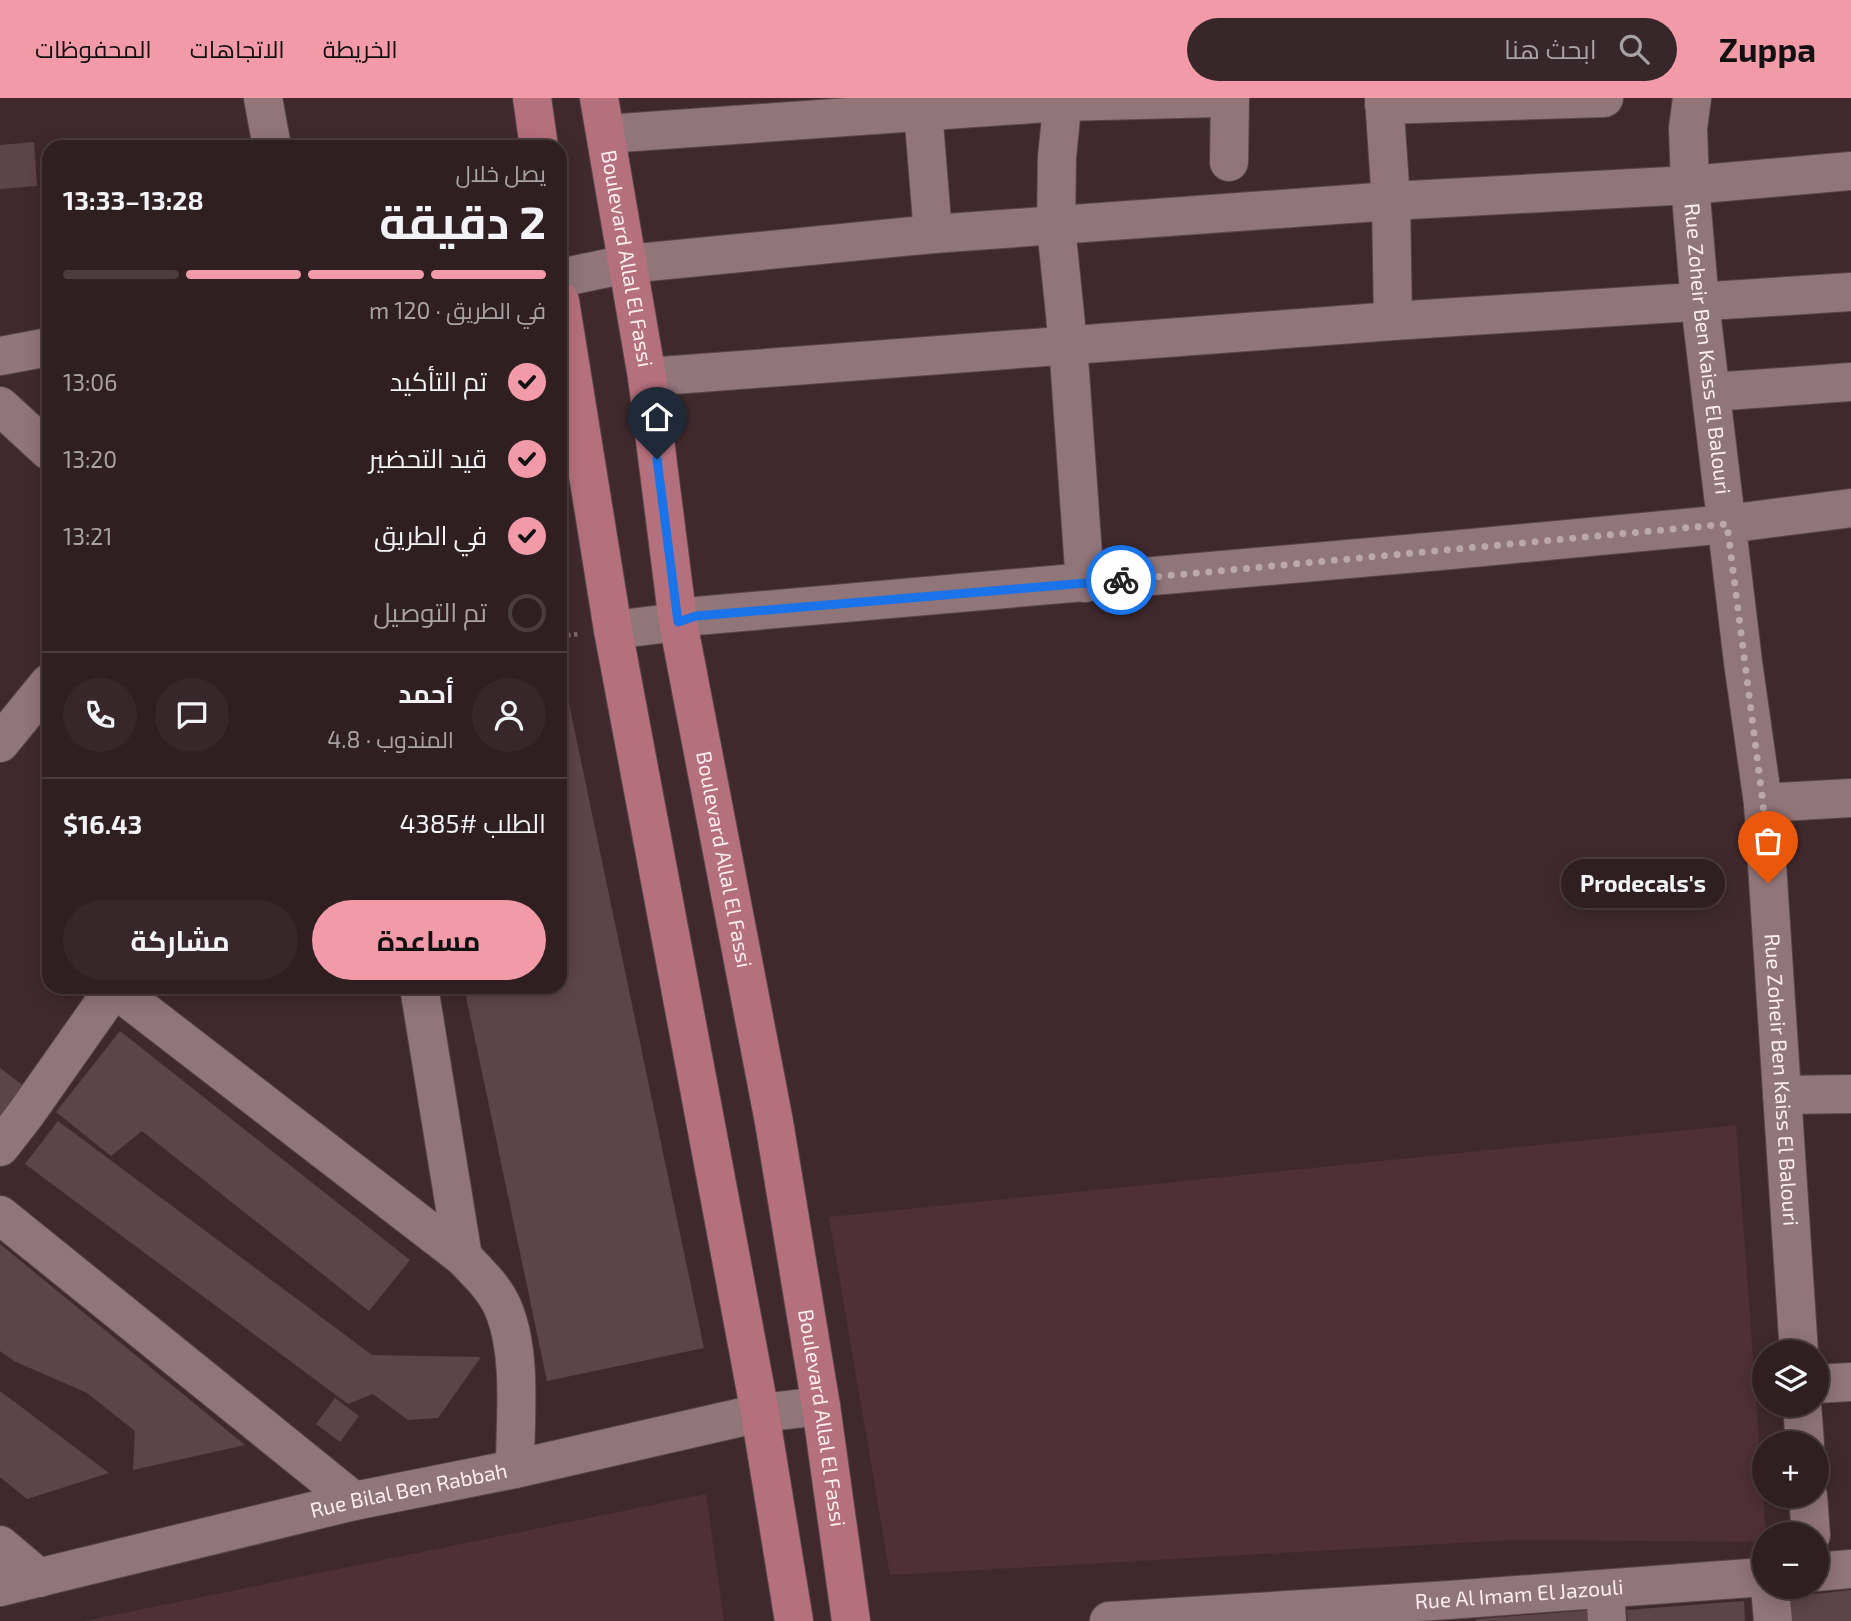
<!DOCTYPE html>
<html lang="ar">
<meta charset="utf-8">
<style>
body{margin:0;font-family:"Exo 2",Cairo,sans-serif;background:#37272a;color:#f1f3f6;direction:rtl;height:100vh;display:flex;flex-direction:column;font-size:26px;white-space:nowrap}
*{box-sizing:border-box;margin:0}
p{font-size:23px;color:#a7a2a5}
.icon{flex:none;width:38px;height:38px;fill:none;stroke:currentColor;stroke-width:2;stroke-linecap:round;stroke-linejoin:round}
.map{position:relative;flex:1;overflow:hidden;direction:ltr}
.details{position:absolute;left:42px;top:42px;width:525px;height:854px;display:flex;flex-direction:column;background:#2f1f21;border-radius:21px;box-shadow:0 4px 18px #0003,0 0 0 2px #4a3d3f;direction:rtl}
.details>*{flex:none}
.fabs{position:absolute;left:1752px;top:1242px;display:grid;gap:14px}
.fabs a{display:grid;place-items:center;width:77px;height:77px;border-radius:50%;background:#2f1f21;box-shadow:0 4px 18px #0003,0 0 0 2px #4a3d3f;font-size:35px}
.pin{position:absolute;display:grid;place-items:center;width:60px;height:60px;color:#fff;margin:-72px -30px;border-radius:50% 50% 50% 0;rotate:-45deg;box-shadow:0 0 7px #0007}
.pin .icon{rotate:45deg}
.courier{position:absolute;display:grid;place-items:center;width:70px;height:70px;margin:-35px;border:5px solid #1a73e8;border-radius:50%;background:#fff;color:#222;box-shadow:0 2px 9px #0007}
.bubble{position:absolute;height:49px;border-radius:24px;background:#2f1f21;box-shadow:0 4px 18px #0003,0 0 0 2px #4a3d3f;font-size:23px;font-weight:700;line-height:49px;text-align:center;direction:rtl}
.head em{font-style:normal;font-weight:700}
.head div{display:flex;flex-direction:column-reverse}
.head{display:flex;align-items:center;justify-content:space-between;height:119px;padding:0 21px}
h1{font-size:46px;font-weight:700;line-height:52px}
.bar{display:grid;grid-template-columns:repeat(4,1fr);gap:10px 7px;align-content:center;height:84px;padding:0 21px}
.bar i{height:9px;border-radius:5px;background:#4a3d3f}
.bar .on{background:#f39aa9}
.bar p{grid-column:span 4}
.line{display:flex;align-items:center;gap:18px;padding:0 21px;border-top:2px solid #4a3d3f}
.line div{flex:1}
.round{display:grid;place-items:center;flex:none;width:74px;height:74px;border-radius:37px;background:#37272a}
ol{padding:0 21px;list-style:none}
li{display:flex;align-items:center;gap:21px;height:77px}
li p{margin-inline-start:auto}
li .icon{padding:7px;border-radius:50%;background:#f39aa9;color:#111;stroke-width:4}
li:last-child{color:#a7a2a5}
li i{width:38px;height:38px;border:4px solid #4a3d3f;border-radius:50%}
.primary-button{display:flex;gap:14px;margin-top:auto;padding:14px 21px}
.primary-button a{flex:1;height:80px;border-radius:42px;background:#f39aa9;color:#111;font-size:28px;font-weight:700;line-height:80px;text-align:center}
.primary-button a+a{background:#37272a;color:#f1f3f6}
header{display:flex;align-items:center;gap:42px;box-sizing:border-box;height:98px;padding:0 35px;background:#f39aa9;color:#111}
header strong{font-size:33px}
nav{display:flex;gap:38px;margin-inline-start:auto;font-size:24px}
.search{width:490px;height:63px;background:#37272a;display:flex;align-items:center;gap:18px;box-sizing:border-box;padding:0 24px;border-radius:38px;color:#a7a2a5;font-size:26px}
.map>svg:first-child{display:block}
.built{fill:#4e3035}
.building{fill:#5d4448}
.lines{fill:none;stroke-linecap:round;stroke-linejoin:round}
.minor-casing{stroke:#594649;stroke-width:40}
.major-casing{stroke:#594649;stroke-width:40}
.path{stroke:#816d70;stroke-width:4.5;stroke-dasharray:3.5 3.5;stroke-linecap:butt}
.minor{stroke:#907579;stroke-width:38}
.major{stroke:#b5707d;stroke-width:38}
.done{stroke:#baa8ab;stroke-width:7;stroke-dasharray:0 12.6}
.route{stroke:#1a73e8;stroke-width:9}
.labels{text-anchor:middle;stroke-width:5;stroke-linejoin:round;paint-order:stroke}
.street-label{font-size:21px;fill:#fcedef;stroke:#3f292c}
</style>
<header>
<strong>Zuppa</strong>
<div class="search"><svg class="icon" aria-label="search" viewBox="0 0 24 24"><circle cx="10" cy="10" r="6"/><path d="M15 15l6 6"/></svg>ابحث هنا</div>
<nav><a>الخريطة</a><a>الاتجاهات</a><a>المحفوظات</a></nav>
</header>
<div class="map">
<svg width="1851" height="1523" viewBox="0 0 1851 1523">
<rect width="100%" height="100%" fill="#3f292c"/>
<g class="built">
<path d="M1736 1027 1766 1437H1764V1444L1513 1442 890 1477 829 1119Z"/>
<path d="M706 1396 724 1523H84Z"/>
</g>
<g class="building">
<path d="M34 44 37 88 0 91V47Z"/>
<path d="M568 601 704 1250 547 1283 464 889H560V603Z"/>
<path d="M120 933 410 1162 369 1213 142 1033 111 1058 56 1014Z"/>
<path d="M0 970 28 991 0 1027Z"/>
<path d="M58 1023 372 1257 481 1259 438 1320 408 1322 373 1296 348 1306 25 1066Z"/>
<path d="M0 1146 245 1347 133 1372 135 1333 87 1295 14 1263 0 1253Z"/>
<path d="M0 1293 109 1375 27 1401 0 1379Z"/>
<path d="M335 1300 359 1318 340 1344 316 1326Z"/>
<path d="M1851 1492V1523H1790L1787 1499Z"/>
<path d="M1744 1503 1745 1523H1628L1627 1512Z"/>
<path d="M1591 1512 1592 1523H1476V1521Z"/>
</g>
<g class="lines">
<g class="minor-casing">
<g id="minor">
<path d="M263 0 272 49"/>
<path d="M922 0 933 136"/>
<path d="M1063 0 1057 59 1056 129 1068 246 1085 485"/>
<path d="M1384 0 1391 103 1393 223"/>
<path id="s1" d="M1692 0 1688 30 1690 87 1700 205 1743 564 1763 705 1799 1255"/>
<path d="M1384 7 1604 0"/>
<path d="M606 36 1061 4 1218 0"/>
<path d="M1229 64 1230 0"/>
<path d="M560 180 627 166 933 136 1391 103 1690 87 1851 73"/>
<path d="M0 258 49 249"/>
<path d="M647 279 1393 223 1851 194"/>
<path d="M1712 294 1851 284"/>
<path d="M0 308 49 353"/>
<path d="M613 532 678 524 696 518 1451 452 1727 426 1851 410"/>
<path d="M0 645 49 585"/>
<path d="M1763 705 1851 700"/>
<path d="M419 889 463 1159"/>
<path d="M114 890 463 1159C479 1176 497 1192 505 1215 522 1260 515 1322 515 1371"/>
<path d="M1782 997 1851 996"/>
<path d="M0 1049 25 1017 115 889"/>
<path d="M0 1117 354 1403"/>
<path d="M1816 1286 1851 1284"/>
<path d="M1802 1307 1805 1346"/>
<path d="M1808 1398 1811 1437"/>
<path d="M0 1447 39 1480"/>
<path d="M1816 1474 1851 1471"/>
<path id="s2" d="M0 1489 354 1403 515 1371 760 1315 821 1308"/>
<path d="M1770 1489 1773 1523"/>
<path d="M1605 1491 1607 1523"/>
<path id="s3" d="M1109 1523 1449 1502 1764 1479"/>
</g>
</g>
<g class="major-casing">
<g id="major">
<path d="M532 0 539 49"/>
<path id="s4" d="M599 0 647 279 678 524 774 1024 821 1308 851 1523"/>
<path d="M560 203 613 532 760 1315 794 1523"/>
</g>
</g>
<path class="path" d="M560 538 580 536"/>
<use href="#minor" class="minor"/>
<use href="#major" class="major"/>
</g>
<g class="lines">
<path class="done" d="M1121 482 1727 426 1763 705 1768 785"/>
<path class="route" d="M657 361 678 524 696 518 1121 482"/>
</g>
<g class="labels">
<g class="street-label">
<text dy="7" stroke="none"><textPath href="#s4" startOffset="163">Boulevard Allal El Fassi</textPath></text>
<text dy="7" stroke="none"><textPath href="#s1" startOffset="252">Rue Zoheir Ben Kaiss El Balouri</textPath></text>
<text dy="7" stroke="none"><textPath href="#s4" startOffset="772">Boulevard Allal El Fassi</textPath></text>
<text dy="7" stroke="none"><textPath href="#s1" startOffset="987">Rue Zoheir Ben Kaiss El Balouri</textPath></text>
<text dy="7" stroke="none"><textPath href="#s4" startOffset="1339">Boulevard Allal El Fassi</textPath></text>
<text dy="7" stroke="none"><textPath href="#s2" startOffset="420">Rue Bilal Ben Rabbah</textPath></text>
<text dy="7" stroke="none"><textPath href="#s3" startOffset="411">Rue Al Imam El Jazouli</textPath></text>
</g>
</g>
</svg>
<div class="fabs">
<a><svg class="icon" aria-label="layers" viewBox="0 0 24 24"><path d="M12 4l9 5-9 5-9-5zM3 14l9 5 9-5"/></svg></a>
<a>+</a>
<a>−</a>
</div>
<div class="pin" style="left:1768px;top:785px;background:#ea580c"><svg class="icon" aria-label="bag" viewBox="0 0 24 24"><path d="M5 8h14l-1 12H6zM9 8a3 3 0 0 1 6 0"/></svg></div>
<div class="pin" style="left:657px;top:361px;background:#1f2937"><svg class="icon" aria-label="home" viewBox="0 0 24 24"><path d="M3 11l9-7 9 7M6 9v11h12V9"/></svg></div>
<div class="courier" style="left:1121px;top:482px"><svg class="icon" aria-label="bike" viewBox="0 0 24 24"><circle cx="6" cy="16" r="4"/><circle cx="18" cy="16" r="4"/><path d="M6 16l4-8h5l3 8M10 8l3 8H6M13 5h3"/></svg></div>
<div class="bubble" style="left:1561px;top:761px;width:164px">Prodecals's</div>
<section class="details">
<div class="head"><div><h1>2 دقيقة</h1><p>يصل خلال</p></div><em>13:28–13:33</em></div>
<div class="bar"><i class="on"></i><i class="on"></i><i class="on"></i><i></i><p>في الطريق · 120 m</p></div>
<ol>
<li><svg class="icon" aria-label="check" viewBox="0 0 24 24"><path d="M5 12l5 5 9-10"/></svg>تم التأكيد<p>13:06</p></li>
<li><svg class="icon" aria-label="check" viewBox="0 0 24 24"><path d="M5 12l5 5 9-10"/></svg>قيد التحضير<p>13:20</p></li>
<li><svg class="icon" aria-label="check" viewBox="0 0 24 24"><path d="M5 12l5 5 9-10"/></svg>في الطريق<p>13:21</p></li>
<li><i></i>تم التوصيل</li>
</ol>
<div class="line" style="height:126px"><a class="round"><svg class="icon" aria-label="person" viewBox="0 0 24 24"><circle cx="12" cy="8" r="4"/><path d="M4 21q1-7 8-7t8 7"/></svg></a><div><b>أحمد</b><p>المندوب · 4.8</p></div><a class="round"><svg class="icon" aria-label="chat" viewBox="0 0 24 24"><path d="M4 5h16v11H9l-5 4z"/></svg></a><a class="round"><svg class="icon" aria-label="phone" viewBox="0 0 24 24"><path d="M5 4h4l2 5-3 2q2 4 5 5l2-3 5 2v4C11 20 4 13 5 4z"/></svg></a></div>
<div class="line" style="height:91px"><div>الطلب #4385</div><b>$16.43</b></div>
<div class="primary-button"><a>مساعدة</a><a>مشاركة</a></div>
</section>
</div>
